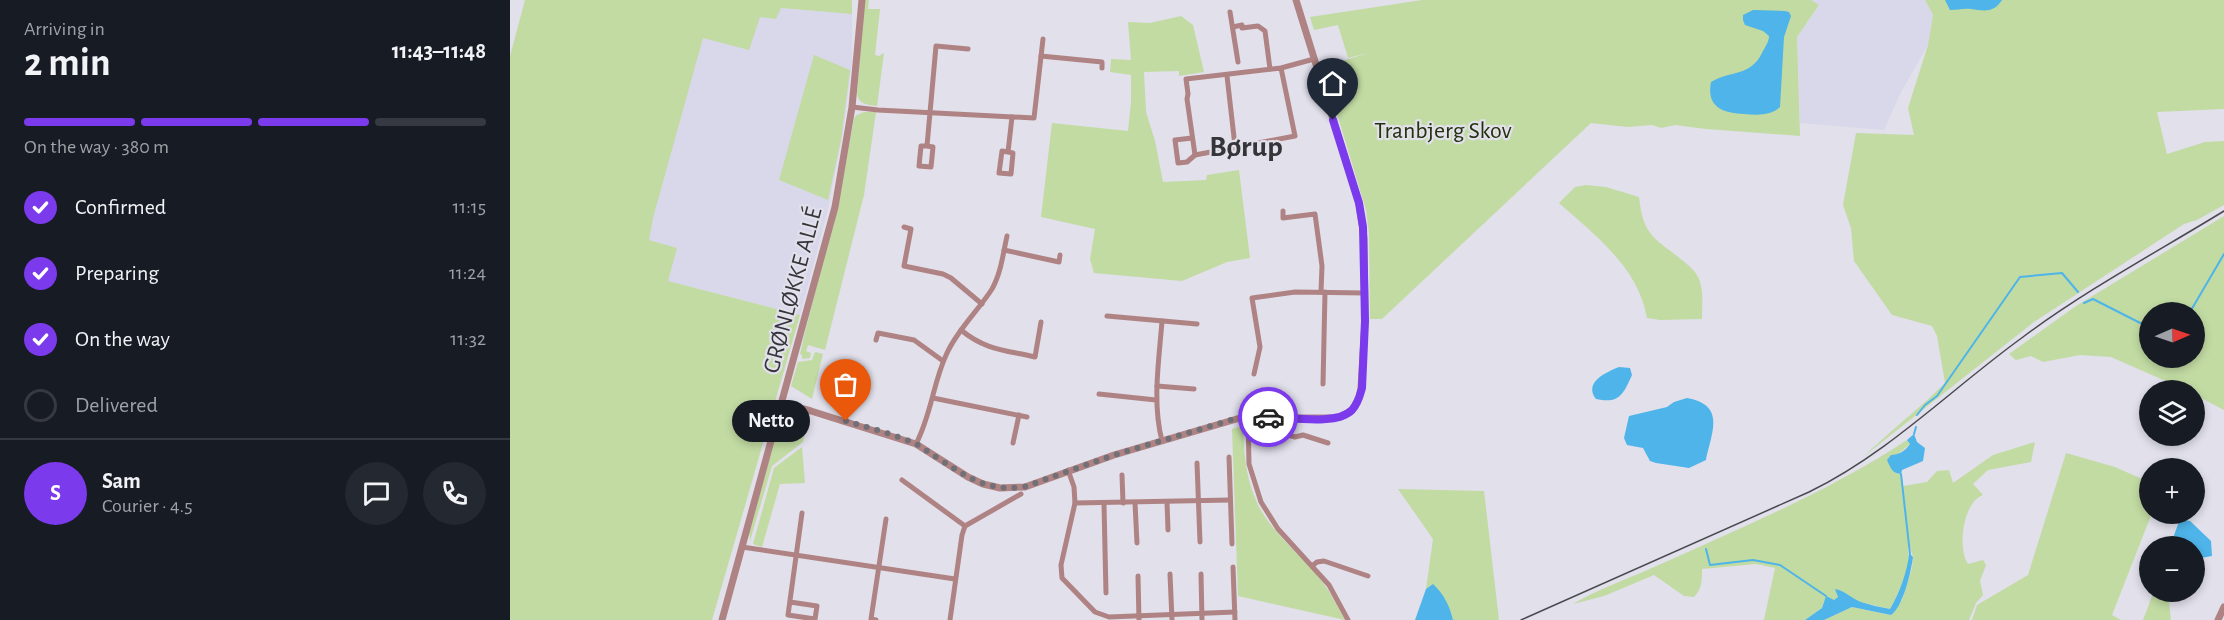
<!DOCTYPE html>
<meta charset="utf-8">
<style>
body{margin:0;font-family:"Alegreya Sans",sans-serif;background:#242831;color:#f1f3f6;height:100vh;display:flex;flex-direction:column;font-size:22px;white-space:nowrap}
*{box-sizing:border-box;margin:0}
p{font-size:20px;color:#9ea1a6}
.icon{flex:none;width:33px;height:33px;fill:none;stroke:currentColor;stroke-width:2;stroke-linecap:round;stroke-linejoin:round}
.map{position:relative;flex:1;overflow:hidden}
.drawer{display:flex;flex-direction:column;background:#171b24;width:510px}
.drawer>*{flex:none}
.needle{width:39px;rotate:88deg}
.fabs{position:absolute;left:1629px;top:302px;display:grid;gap:12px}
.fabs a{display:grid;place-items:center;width:66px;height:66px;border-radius:50%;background:#171b24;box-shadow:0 3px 9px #0003;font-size:30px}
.pin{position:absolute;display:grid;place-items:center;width:51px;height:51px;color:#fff;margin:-62px -26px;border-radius:50% 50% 50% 0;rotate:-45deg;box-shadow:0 0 6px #0007}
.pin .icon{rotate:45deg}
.courier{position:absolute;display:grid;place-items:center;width:60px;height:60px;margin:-30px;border:4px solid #7c3aed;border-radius:50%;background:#fff;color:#222;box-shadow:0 2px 8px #0007}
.bubble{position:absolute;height:42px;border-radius:21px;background:#171b24;box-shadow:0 3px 9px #0003;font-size:20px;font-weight:600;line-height:42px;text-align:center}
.summary em{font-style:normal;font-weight:600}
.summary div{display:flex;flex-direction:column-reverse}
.summary{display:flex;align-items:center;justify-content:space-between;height:102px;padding:0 24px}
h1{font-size:39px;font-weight:600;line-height:45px}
.bar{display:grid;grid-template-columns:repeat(4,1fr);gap:9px 6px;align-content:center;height:72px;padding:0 24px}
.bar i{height:8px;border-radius:4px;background:#363941}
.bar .selected{background:#7c3aed}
.bar p{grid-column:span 4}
.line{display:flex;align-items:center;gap:15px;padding:0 24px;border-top:2px solid #363941}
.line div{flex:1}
.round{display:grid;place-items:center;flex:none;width:63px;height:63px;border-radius:32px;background:#242831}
ol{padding:0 24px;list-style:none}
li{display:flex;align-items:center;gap:18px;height:66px}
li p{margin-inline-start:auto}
li .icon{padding:6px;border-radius:50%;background:#7c3aed;color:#fff;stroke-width:4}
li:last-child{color:#9ea1a6}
li i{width:33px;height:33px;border:3px solid #363941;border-radius:50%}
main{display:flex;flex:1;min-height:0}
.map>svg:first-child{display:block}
.built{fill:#d9d7ea}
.green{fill:#c2dba3;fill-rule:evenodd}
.water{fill:#4eb4e9}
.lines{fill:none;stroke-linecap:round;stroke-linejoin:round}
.stream{stroke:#4eb4e9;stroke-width:2}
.minor{stroke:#af8383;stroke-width:5}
.tertiary{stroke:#af8383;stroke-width:7}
.tram{stroke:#49494f;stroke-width:1.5}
.done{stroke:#717077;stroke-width:6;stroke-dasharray:0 10.8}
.route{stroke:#7c3aed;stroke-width:8}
.labels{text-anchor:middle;stroke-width:4.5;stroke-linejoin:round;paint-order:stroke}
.park-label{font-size:24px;fill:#23310c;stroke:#e1e0eb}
.street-label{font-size:24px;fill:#343439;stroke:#e1e0eb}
.district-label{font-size:30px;font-weight:bold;fill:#343439;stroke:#e1e0eb}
</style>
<main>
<section class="drawer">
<div class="summary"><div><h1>2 min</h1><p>Arriving in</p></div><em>11:43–11:48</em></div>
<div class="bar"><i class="selected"></i><i class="selected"></i><i class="selected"></i><i></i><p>On the way · 380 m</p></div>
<ol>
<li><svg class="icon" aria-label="check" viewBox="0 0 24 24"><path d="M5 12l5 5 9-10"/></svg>Confirmed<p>11:15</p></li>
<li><svg class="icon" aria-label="check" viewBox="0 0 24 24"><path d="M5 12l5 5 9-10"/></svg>Preparing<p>11:24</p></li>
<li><svg class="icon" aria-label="check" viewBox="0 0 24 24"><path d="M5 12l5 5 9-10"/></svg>On the way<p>11:32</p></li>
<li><i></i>Delivered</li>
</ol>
<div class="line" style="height:108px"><b class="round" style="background:#7c3aed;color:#fff">S</b><div><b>Sam</b><p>Courier · 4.5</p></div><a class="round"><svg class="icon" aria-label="chat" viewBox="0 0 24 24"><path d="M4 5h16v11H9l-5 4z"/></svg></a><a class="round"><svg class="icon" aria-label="phone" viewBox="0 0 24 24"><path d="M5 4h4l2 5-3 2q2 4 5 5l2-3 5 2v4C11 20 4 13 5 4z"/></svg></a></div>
</section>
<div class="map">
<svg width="1714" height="620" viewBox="0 0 1714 620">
<rect width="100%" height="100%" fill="#e1e0eb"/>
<g class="built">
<path d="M73 0 239 50 249 17 271 8 342 14V62L333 133 317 213 290 315 158 281 139 240Z"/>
<path d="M1301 0H1415L1423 15 1418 45 1391 92 1374 130 1290 123 1287 37 1309 6Z"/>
</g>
<g class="green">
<path d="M15 0H342V14L271 8 266 19 250 17 239 50 193 38 143 218 139 240 167 248 158 281 290 315 202 620H0V56Z"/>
<path d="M354 0H359L358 9H370L365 55 369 56 374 53 367 106C357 105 348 104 347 93Z"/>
<path d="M912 0H1301L1309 5 1287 37 1290 136 1196 129 1165 125 1151 128 1142 125 1118 127 1081 123 872 319H860L859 234 856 210 813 67 858 53 838 58 828 25 804 30 800 17Z"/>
<path d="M1415 0H1714V109L1647 112 1657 154 1695 142 1714 141V205L1687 220 1674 224 1524 322 1353 457C1380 431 1409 409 1435 383L1427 336 1422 326 1382 315 1344 261 1341 228 1333 205 1346 133 1404 135 1398 108 1418 45 1423 15Z"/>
<path d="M671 16 683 25 694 72 669 76V71L634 72 636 112 645 141 653 182 696 180 697 175 729 170 740 258 717 262 672 281 584 273 580 259 585 229 531 217 542 123 618 131 621 102V75L600 72 601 59 621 60 618 22 640 23Z"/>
<path d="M304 55 340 70 331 140 318 200 269 180Z"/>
<path d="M354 112H366L354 195 315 350 298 345 296 351 301 353 300 358 292 359V355L290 354 295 332 330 194 344 118 347 115Z"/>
<path d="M1076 185 1096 187 1129 197C1133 235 1143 237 1172 260 1178 265 1184 269 1188 277 1194 289 1192 305 1192 319L1150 320 1137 318C1128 267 1086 236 1049 203L1065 187Z"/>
<path d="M1714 216V410L1685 395 1684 390H1676L1601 357 1570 355 1533 362 1521 356 1506 360 1499 354 1566 306ZM1640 312H1684V357H1640Z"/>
<path d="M305 352 313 354 302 399 281 386 288 362 302 360Z"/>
<path d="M284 410 299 415 293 442 262 466 240 541 239 533 270 419 276 411Z"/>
<path d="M733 425C734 450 735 474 745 498 759 533 792 554 814 584 822 595 828 608 835 620L728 596 722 429Z"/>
<path d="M1397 440 1400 444 1387 455 1385 473 1391 474 1393 486 1417 482 1427 471 1439 470 1443 483 1483 455 1525 442 1521 462 1478 470 1463 484 1473 495C1453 502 1447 548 1458 564L1473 560 1476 565 1470 581 1473 595 1466 603 1459 620H1314L1342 607 1381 615 1392 600 1402 568 1403 557 1398 540C1398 548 1399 556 1398 564 1397 574 1385 601 1380 609L1350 602 1326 589 1328 597 1324 600 1314 601 1312 608 1295 620H1254L1265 568 1246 564 1192 569C1192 580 1192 589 1184 597L1174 596 1144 575 1094 596 1063 604C1088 589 1115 580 1142 568 1229 529 1318 492 1397 440Z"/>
<path d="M292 447 295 483 270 484 252 547 243 544 264 468Z"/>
<path d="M1556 453 1605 467 1639 482 1640 513H1642L1602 615 1611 620H1462L1467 605 1518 575Z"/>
<path d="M888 489 974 491 989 620H943L940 610 923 585 916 589 923 539Z"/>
<path d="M1644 591H1658L1661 620H1633Z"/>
</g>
<g class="water">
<path d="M1435 0H1492C1484 13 1474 11 1461 9 1454 8 1447 10 1440 10Z"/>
<path d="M1243 10 1275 11 1279 12 1281 16 1274 37 1270 107C1261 116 1247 115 1234 114 1213 113 1196 107 1201 82 1221 70 1240 77 1252 53 1255 47 1259 42 1259 36L1253 31 1235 25 1233 20V15Z"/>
<path d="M1109 367 1120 368 1122 375C1113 395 1109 404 1086 399 1073 382 1097 372 1109 367Z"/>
<path d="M1177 398C1216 405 1202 432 1196 460L1179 468 1146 463 1140 461 1133 448 1117 445 1114 438 1119 416 1157 407 1164 402Z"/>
<path d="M1404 434 1407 442 1415 448 1413 461 1392 470 1391 474C1382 473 1381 469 1377 460L1381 455C1389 455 1395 451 1400 444L1397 440Z"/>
<path d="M1670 519 1680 521 1701 541 1702 556 1691 558 1685 562 1684 546H1660Z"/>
<path d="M1399 553 1403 557C1401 572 1393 607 1381 615L1342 607 1314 620H1295L1312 608 1316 596 1324 600 1328 597 1325 589C1334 590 1342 599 1351 602 1360 605 1370 607 1380 609 1389 594 1398 570 1399 553Z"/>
<path d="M923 584C934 594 940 607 943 620H905L916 589Z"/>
</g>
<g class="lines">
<g class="stream">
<path d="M1574 303 1583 299 1640 328"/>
<path d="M1680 312 1714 254"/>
<path d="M1407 415 1415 405 1427 396 1510 277 1552 273 1568 292"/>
<path d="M1404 434 1406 427"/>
<path d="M1391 474 1400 554"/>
<path d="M1196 549 1200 565 1243 560 1270 565 1316 596"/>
</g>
<g class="minor">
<path d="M720 12 728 62"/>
<path d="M723 27 732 25V28L748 26 755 31 760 69"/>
<path d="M531 56 592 62V68"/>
<path d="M771 68 785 136 685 155 677 99 678 94 676 79 771 68 804 59"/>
<path d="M717 76 725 146"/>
<path d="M342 107 368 110 524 118 533 39"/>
<path d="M682 138 665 140 668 163 677 162 685 155"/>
<path d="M417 146H411L409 166 421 167 423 147 417 146 426 46 458 49"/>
<path d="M498 152 492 151 489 173 501 174 503 153 498 152 502 117"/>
<path d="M773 211V218L805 214 812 266 811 292"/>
<path d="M394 227 401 229 394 266 433 274 441 278 472 304"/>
<path d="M494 250 549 262 550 255"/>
<path d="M597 316 687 324"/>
<path d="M451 330C475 350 495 350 525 357L531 322"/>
<path d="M366 340 368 333 404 340 433 361"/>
<path d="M744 374 750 347 742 298 785 292 855 293"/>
<path d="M813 384 815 292"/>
<path d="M647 386 684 389"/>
<path d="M589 394 646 400"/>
<path d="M423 398 517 417"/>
<path d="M738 417 739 464 751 502 768 529 819 585 838 620"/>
<path d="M738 434 768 432 785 437 793 435 818 443"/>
<path d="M652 441C642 402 649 361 652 321"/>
<path d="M503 443 509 415"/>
<path d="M406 444C422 413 423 382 437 353 448 329 468 311 482 289 491 273 493 254 497 236"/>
<path d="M719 457 722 544"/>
<path d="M687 463 690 542"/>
<path d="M558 470 564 487 565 503 551 565 552 578 585 612 599 617 725 612"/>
<path d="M612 475 613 503"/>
<path d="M392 480 455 526"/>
<path d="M657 502 658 530"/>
<path d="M565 503 720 500"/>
<path d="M625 503 627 543"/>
<path d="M594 504 596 593"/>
<path d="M232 547 445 579"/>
<path d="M802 566 807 562 814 561 858 576"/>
<path d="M723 567 725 620"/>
<path d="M660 574 662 620"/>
<path d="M691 574 692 620"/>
<path d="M628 576 629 620"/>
<path d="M280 602 307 606 305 619 278 615 292 513"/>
<path d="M366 620 361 619 376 519"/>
<path d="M440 620 452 535 455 526 511 494"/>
</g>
<g class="tertiary">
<path d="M271 403 301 411 406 444 458 477 473 484 490 488 515 487 604 455 730 418H823L831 417 842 410 849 398 851 388 855 321 854 238 849 203 786 0"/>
<path d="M212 620 325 207 342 107 352 0"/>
<path d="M1708 620 1714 607"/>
</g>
<path class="tram" d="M1011 620 1299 492C1379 453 1441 389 1513 337 1576 290 1647 252 1714 211"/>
</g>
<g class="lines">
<path class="done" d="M336 421C359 428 384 434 406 444 413 447 419 453 426 457 456 476 476 492 514 487L604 455 721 420 738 417H758"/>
<path class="route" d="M758 417C779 417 827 426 842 410 848 404 850 395 852 388L855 321 853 227 849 203 823 120"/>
</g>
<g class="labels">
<g class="park-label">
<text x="933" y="138">Tranbjerg Skov</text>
</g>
<g class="street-label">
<text transform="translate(282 290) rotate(-75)" y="8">GRØNLØKKE ALLÉ</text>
</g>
<g class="district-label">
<text x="736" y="156">Børup</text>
</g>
</g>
</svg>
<div class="fabs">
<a><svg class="needle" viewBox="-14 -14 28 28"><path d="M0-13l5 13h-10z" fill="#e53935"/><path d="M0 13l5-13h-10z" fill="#9ea1a6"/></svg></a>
<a><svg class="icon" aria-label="layers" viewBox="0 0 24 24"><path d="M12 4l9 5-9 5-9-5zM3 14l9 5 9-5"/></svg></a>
<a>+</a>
<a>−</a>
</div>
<div class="pin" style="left:336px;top:421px;background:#ea580c"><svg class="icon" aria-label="bag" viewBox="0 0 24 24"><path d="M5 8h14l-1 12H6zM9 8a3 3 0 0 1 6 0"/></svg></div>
<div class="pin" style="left:823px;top:120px;background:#1f2937"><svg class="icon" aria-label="home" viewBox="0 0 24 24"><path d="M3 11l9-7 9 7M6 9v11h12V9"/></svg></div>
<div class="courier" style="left:758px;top:417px"><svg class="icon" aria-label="car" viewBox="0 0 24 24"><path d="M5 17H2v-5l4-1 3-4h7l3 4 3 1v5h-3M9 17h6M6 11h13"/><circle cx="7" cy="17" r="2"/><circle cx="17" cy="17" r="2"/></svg></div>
<div class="bubble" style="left:222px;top:400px;width:78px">Netto</div>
</div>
</main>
